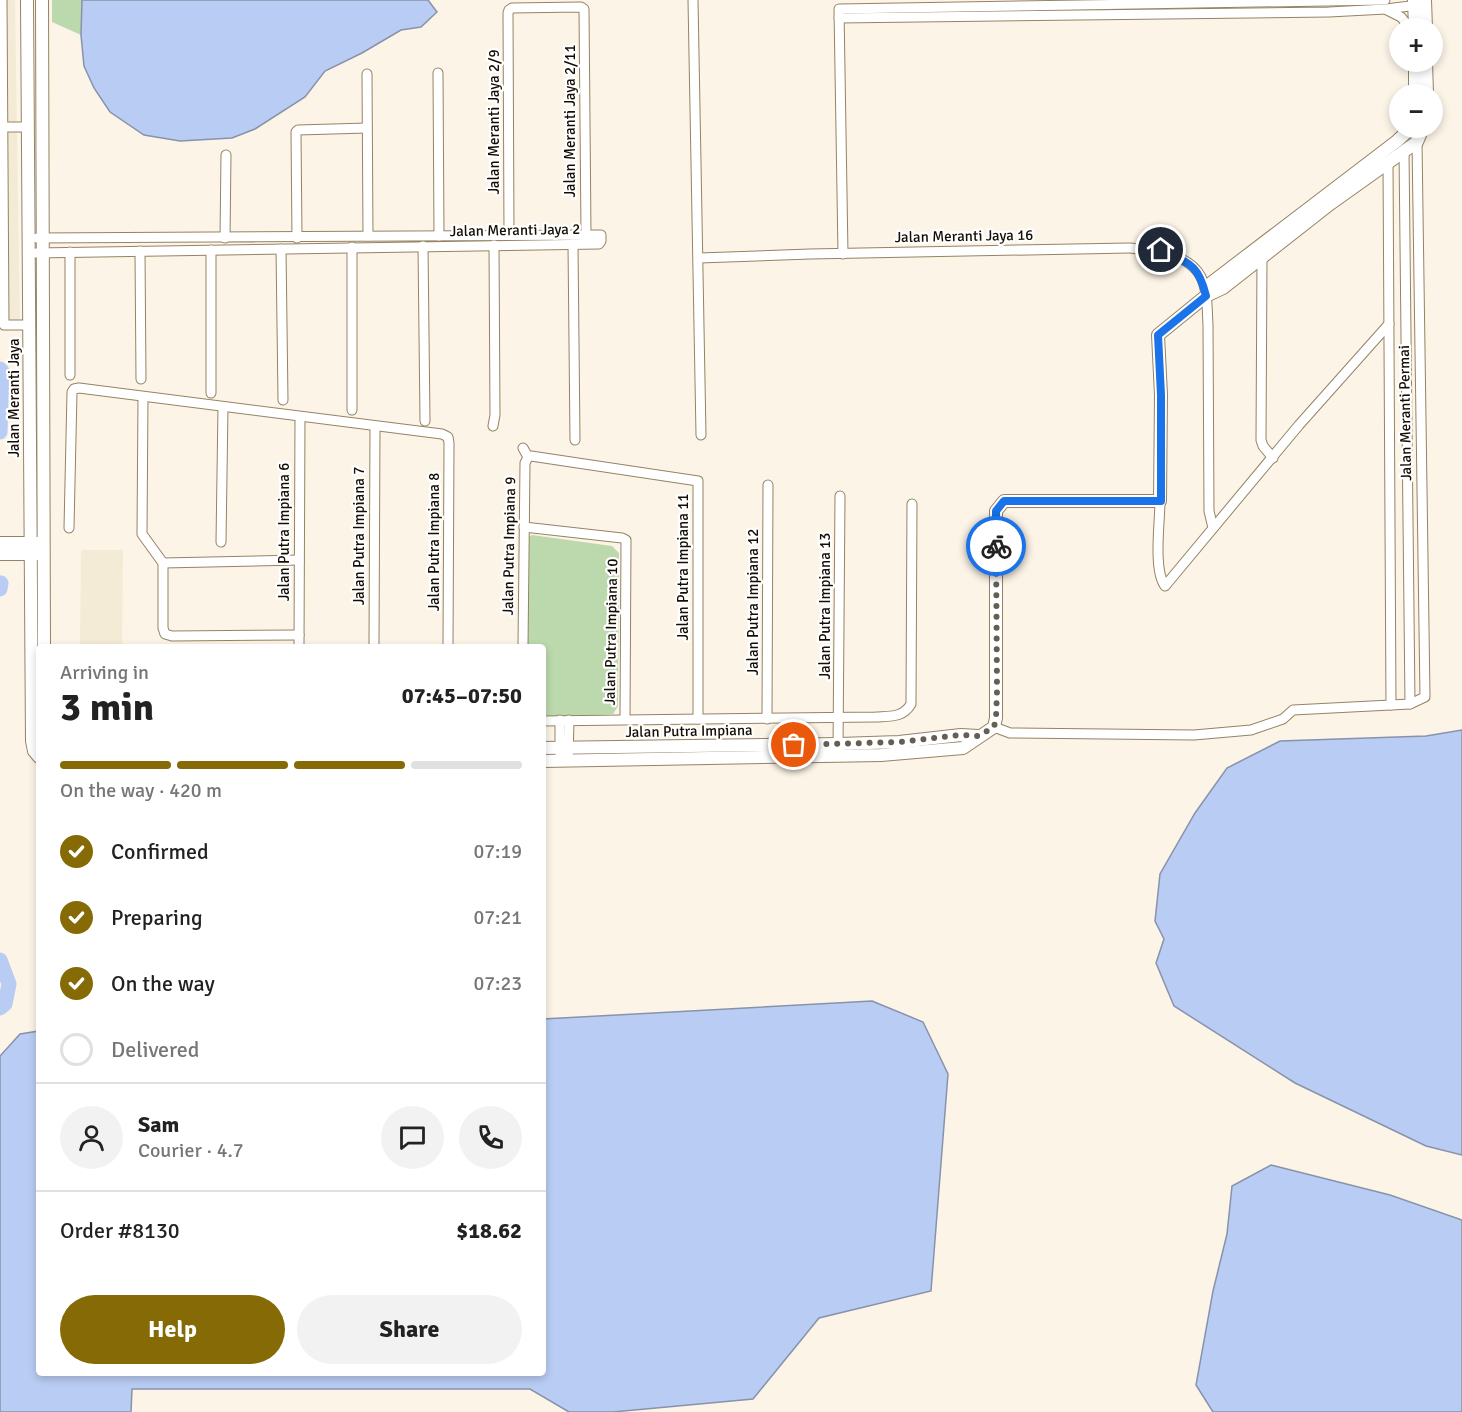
<!DOCTYPE html>
<meta charset="utf-8">
<style>
body{margin:0;font-family:Signika,sans-serif;background:#f2f2f2;color:#222;height:100vh;display:flex;flex-direction:column;font-size:22px;white-space:nowrap}
*{box-sizing:border-box;margin:0}
p{font-size:20px;color:#767676}
.icon{flex:none;width:33px;height:33px;fill:none;stroke:currentColor;stroke-width:2;stroke-linecap:round;stroke-linejoin:round}
.map{position:relative;flex:1;overflow:hidden}
.side{position:absolute;left:36px;top:644px;width:510px;height:732px;display:flex;flex-direction:column;background:#fff;border-radius:6px;box-shadow:0 3px 9px #0003}
.side>*{flex:none}
.fabs{position:absolute;left:1389px;top:18px;display:grid;gap:12px}
.fabs a{display:grid;place-items:center;width:54px;height:54px;border-radius:50%;background:#fff;box-shadow:0 3px 9px #0003;font-size:30px}
.pin{position:absolute;display:grid;place-items:center;width:51px;height:51px;color:#fff;margin:-26px;border:3px solid #fff;border-radius:50%;box-shadow:0 2px 6px #0007}
.courier{position:absolute;display:grid;place-items:center;width:60px;height:60px;margin:-30px;border:4px solid #1a73e8;border-radius:50%;background:#fff;color:#222;box-shadow:0 2px 8px #0007}
.headline em{font-style:normal;font-weight:800}
.headline div{display:flex;flex-direction:column-reverse}
.headline{display:flex;align-items:center;justify-content:space-between;height:102px;padding:0 24px}
h1{font-size:39px;font-weight:800;line-height:45px}
.bar{display:grid;grid-template-columns:repeat(4,1fr);gap:9px 6px;align-content:center;height:72px;padding:0 24px}
.bar i{height:8px;border-radius:4px;background:#e0e0e0}
.bar .active{background:#866a06}
.bar p{grid-column:span 4}
.line{display:flex;align-items:center;gap:15px;padding:0 24px;border-top:2px solid #e0e0e0}
.line div{flex:1}
.round{display:grid;place-items:center;flex:none;width:63px;height:63px;border-radius:32px;background:#f2f2f2}
ol{padding:0 24px;list-style:none}
li{display:flex;align-items:center;gap:18px;height:66px}
li p{margin-inline-start:auto}
li .icon{padding:6px;border-radius:50%;background:#866a06;color:#fff;stroke-width:4}
li:last-child{color:#767676}
li i{width:33px;height:33px;border:3px solid #e0e0e0;border-radius:50%}
.button{display:flex;gap:12px;margin-top:auto;padding:12px 24px}
.button a{flex:1;height:69px;border-radius:36px;background:#866a06;color:#fff;font-size:24px;font-weight:800;line-height:69px;text-align:center}
.button a+a{background:#f2f2f2;color:#222}
.map>svg:first-child{display:block}
.commercial{fill:#f3ebd5}
.green{fill:#bcd9ad}
.water{fill:#b9ccf3;stroke:#8893ab;stroke-width:1.5}
.lines{fill:none;stroke-linecap:round;stroke-linejoin:round}
.river{stroke:#b9ccf3;stroke-width:15}
.street-casing{stroke:#958364;stroke-width:11}
.secondary-casing{stroke:#958364;stroke-width:14}
.street{stroke:#fff;stroke-width:9}
.secondary{stroke:#fff;stroke-width:12}
.done{stroke:#655e53;stroke-width:6;stroke-dasharray:0 10.8}
.route{stroke:#1a73e8;stroke-width:8}
.labels{text-anchor:middle;stroke-width:4.5;stroke-linejoin:round;paint-order:stroke}
.street-label{font-size:15px;fill:#140d03;stroke:#fff}
</style>
<div class="map">
<svg width="1462" height="1412" viewBox="0 0 1462 1412">
<rect width="100%" height="100%" fill="#fcf4e7"/>
<g class="commercial">
<path d="M0 0H15L20 330 0 331Z"/>
<path d="M81 550H123L122 646H80Z"/>
</g>
<g class="green">
<path d="M52 0H82L81 35 52 22Z"/>
<path d="M532 535 612 546 619 553 618 706 613 714 543 718V646H527L528 537Z"/>
</g>
<g class="water">
<path d="M82 0H428L437 12 421 27 401 30 362 53 325 71 305 97 255 129 232 138 180 141 144 135 110 112 94 88 84 66 81 35Z"/>
<path d="M1462 730V1155L1426 1146 1295 1083 1174 1006 1156 963 1164 939 1155 921 1160 874 1195 813 1227 768 1280 741 1426 736Z"/>
<path d="M872 1001 923 1022 948 1074 931 1291 819 1318 753 1399 613 1412H569L530 1389H132L131 1412H0V1056L20 1034 39 1031V1372H543V1019Z"/>
<path d="M1271 1165 1390 1195 1462 1220V1412H1213L1196 1385 1213 1291 1227 1234 1232 1186Z"/>
</g>
<g class="lines">
<g class="river">
<path d="M0 369 2 371 0 432"/>
<path d="M0 589 1 583"/>
<path d="M0 960 9 984 5 1004 0 1008"/>
</g>
<g class="street-casing">
<g id="street">
<path d="M2 0 4 325H29"/>
<path d="M693 0 701 435"/>
<path d="M1387 10 1401 17 1410 28"/>
<path d="M839 18 1329 12 1386 9 1418 5"/>
<path d="M438 73 439 236"/>
<path d="M367 74 368 236"/>
<path d="M3 127H27"/>
<path d="M1404 151 1410 704"/>
<path d="M1388 162 1391 705"/>
<path d="M509 235 508 13 509 10 512 8 581 7 584 9 586 234"/>
<path d="M225 238 226 155"/>
<path d="M297 238 296 132 298 130 367 128"/>
<path d="M573 244 575 440"/>
<path d="M423 246 425 421"/>
<path d="M352 247V410"/>
<path d="M281 249 283 400"/>
<path d="M211 250V393"/>
<path d="M140 251 141 379"/>
<path d="M70 252V375"/>
<path d="M36 253 599 244 601 241V235L37 238"/>
<path d="M843 254 839 9 1385 0"/>
<path d="M699 258 810 254 1129 248C1152 250 1189 253 1201 277 1208 291 1207 310 1208 325L1209 511 1213 528"/>
<path d="M1262 258 1261 440 1263 446 1273 458"/>
<path d="M143 397 142 534 163 563V628L165 634 172 636 299 635"/>
<path d="M493 426 495 415 494 245"/>
<path d="M528 457 531 456 698 481V719"/>
<path d="M1160 501C1160 522 1153 570 1165 586L1299 425 1389 324"/>
<path d="M524 527 622 538 626 540 625 719"/>
<path d="M69 528 72 392 74 389 79 388 442 434 448 437 449 443 448 646"/>
<path d="M221 542 223 407"/>
<path d="M163 563 299 560"/>
<path d="M299 646 300 417"/>
<path d="M374 646 375 427"/>
<path d="M523 646 525 463 528 457 523 448"/>
<path d="M767 719 768 485"/>
<path d="M543 721 875 717C890 716 903 718 911 704L912 504"/>
<path d="M994 727 1010 733 1194 735 1251 730 1283 719 1293 710 1410 704 1425 697 1417 142"/>
<path d="M838 749 840 496"/>
<path d="M560 754V720"/>
<path d="M568 760 569 720"/>
</g>
</g>
<g class="secondary-casing">
<g id="secondary">
<path d="M27 0 32 741 34 751 39 757"/>
<path d="M42 0 44 646"/>
<path d="M1414 0 1415 28"/>
<path d="M1425 0 1426 28"/>
<path d="M1415 62V94"/>
<path d="M1426 62 1427 94"/>
<path d="M1206 296 1211 283 1397 141 1411 128"/>
<path d="M0 543H38"/>
<path d="M0 554H38"/>
<path d="M543 748 839 744 899 742 961 735 978 736"/>
<path d="M543 761 881 755 963 748 994 727 996 718V511L1004 501H1160L1161 395 1158 335 1206 296 1223 288 1330 204 1417 142 1423 128"/>
</g>
</g>
<use href="#street" class="street"/>
<use href="#secondary" class="secondary"/>
</g>
<g class="lines">
<path class="done" d="M794 745 899 742 960 735 978 736 994 727 996 718 997 691 996 546"/>
<path class="route" d="M996 546V511L1004 501H1161V395L1158 335 1206 296C1198 263 1188 263 1161 250"/>
</g>
<g class="labels">
<g class="street-label">
<text transform="translate(570 121) rotate(-90)" y="5">Jalan Meranti Jaya 2/11</text>
<text transform="translate(494 122) rotate(-90)" y="5">Jalan Meranti Jaya 2/9</text>
<text transform="translate(515 230) rotate(-1)" y="5">Jalan Meranti Jaya 2</text>
<text transform="translate(964 236) rotate(-1)" y="5">Jalan Meranti Jaya 16</text>
<text transform="translate(14 398) rotate(-90)" y="5">Jalan Meranti Jaya</text>
<text transform="translate(1405 413) rotate(-91)" y="5">Jalan Meranti Permai</text>
<text transform="translate(284 532) rotate(-90)" y="5">Jalan Putra Impiana 6</text>
<text transform="translate(359 536) rotate(-90)" y="5">Jalan Putra Impiana 7</text>
<text transform="translate(434 542) rotate(-90)" y="5">Jalan Putra Impiana 8</text>
<text transform="translate(509 546) rotate(-89)" y="5">Jalan Putra Impiana 9</text>
<text transform="translate(683 567) rotate(-90)" y="5">Jalan Putra Impiana 11</text>
<text transform="translate(753 602) rotate(-90)" y="5">Jalan Putra Impiana 12</text>
<text transform="translate(825 606) rotate(-90)" y="5">Jalan Putra Impiana 13</text>
<text transform="translate(611 632) rotate(-89)" y="5">Jalan Putra Impiana 10</text>
<text transform="translate(689 731) rotate(-1)" y="5">Jalan Putra Impiana</text>
</g>
</g>
</svg>
<div class="fabs">
<a>+</a>
<a>−</a>
</div>
<div class="pin" style="left:794px;top:745px;background:#ea580c"><svg class="icon" aria-label="bag" viewBox="0 0 24 24"><path d="M5 8h14l-1 12H6zM9 8a3 3 0 0 1 6 0"/></svg></div>
<div class="pin" style="left:1161px;top:250px;background:#1f2937"><svg class="icon" aria-label="home" viewBox="0 0 24 24"><path d="M3 11l9-7 9 7M6 9v11h12V9"/></svg></div>
<div class="courier" style="left:996px;top:546px"><svg class="icon" aria-label="bike" viewBox="0 0 24 24"><circle cx="6" cy="16" r="4"/><circle cx="18" cy="16" r="4"/><path d="M6 16l4-8h5l3 8M10 8l3 8H6M13 5h3"/></svg></div>
<section class="side">
<div class="headline"><div><h1>3 min</h1><p>Arriving in</p></div><em>07:45–07:50</em></div>
<div class="bar"><i class="active"></i><i class="active"></i><i class="active"></i><i></i><p>On the way · 420 m</p></div>
<ol>
<li><svg class="icon" aria-label="check" viewBox="0 0 24 24"><path d="M5 12l5 5 9-10"/></svg>Confirmed<p>07:19</p></li>
<li><svg class="icon" aria-label="check" viewBox="0 0 24 24"><path d="M5 12l5 5 9-10"/></svg>Preparing<p>07:21</p></li>
<li><svg class="icon" aria-label="check" viewBox="0 0 24 24"><path d="M5 12l5 5 9-10"/></svg>On the way<p>07:23</p></li>
<li><i></i>Delivered</li>
</ol>
<div class="line" style="height:108px"><a class="round"><svg class="icon" aria-label="person" viewBox="0 0 24 24"><circle cx="12" cy="8" r="4"/><path d="M4 21q1-7 8-7t8 7"/></svg></a><div><b>Sam</b><p>Courier · 4.7</p></div><a class="round"><svg class="icon" aria-label="chat" viewBox="0 0 24 24"><path d="M4 5h16v11H9l-5 4z"/></svg></a><a class="round"><svg class="icon" aria-label="phone" viewBox="0 0 24 24"><path d="M5 4h4l2 5-3 2q2 4 5 5l2-3 5 2v4C11 20 4 13 5 4z"/></svg></a></div>
<div class="line" style="height:78px"><div>Order #8130</div><b>$18.62</b></div>
<div class="button"><a>Help</a><a>Share</a></div>
</section>
</div>
